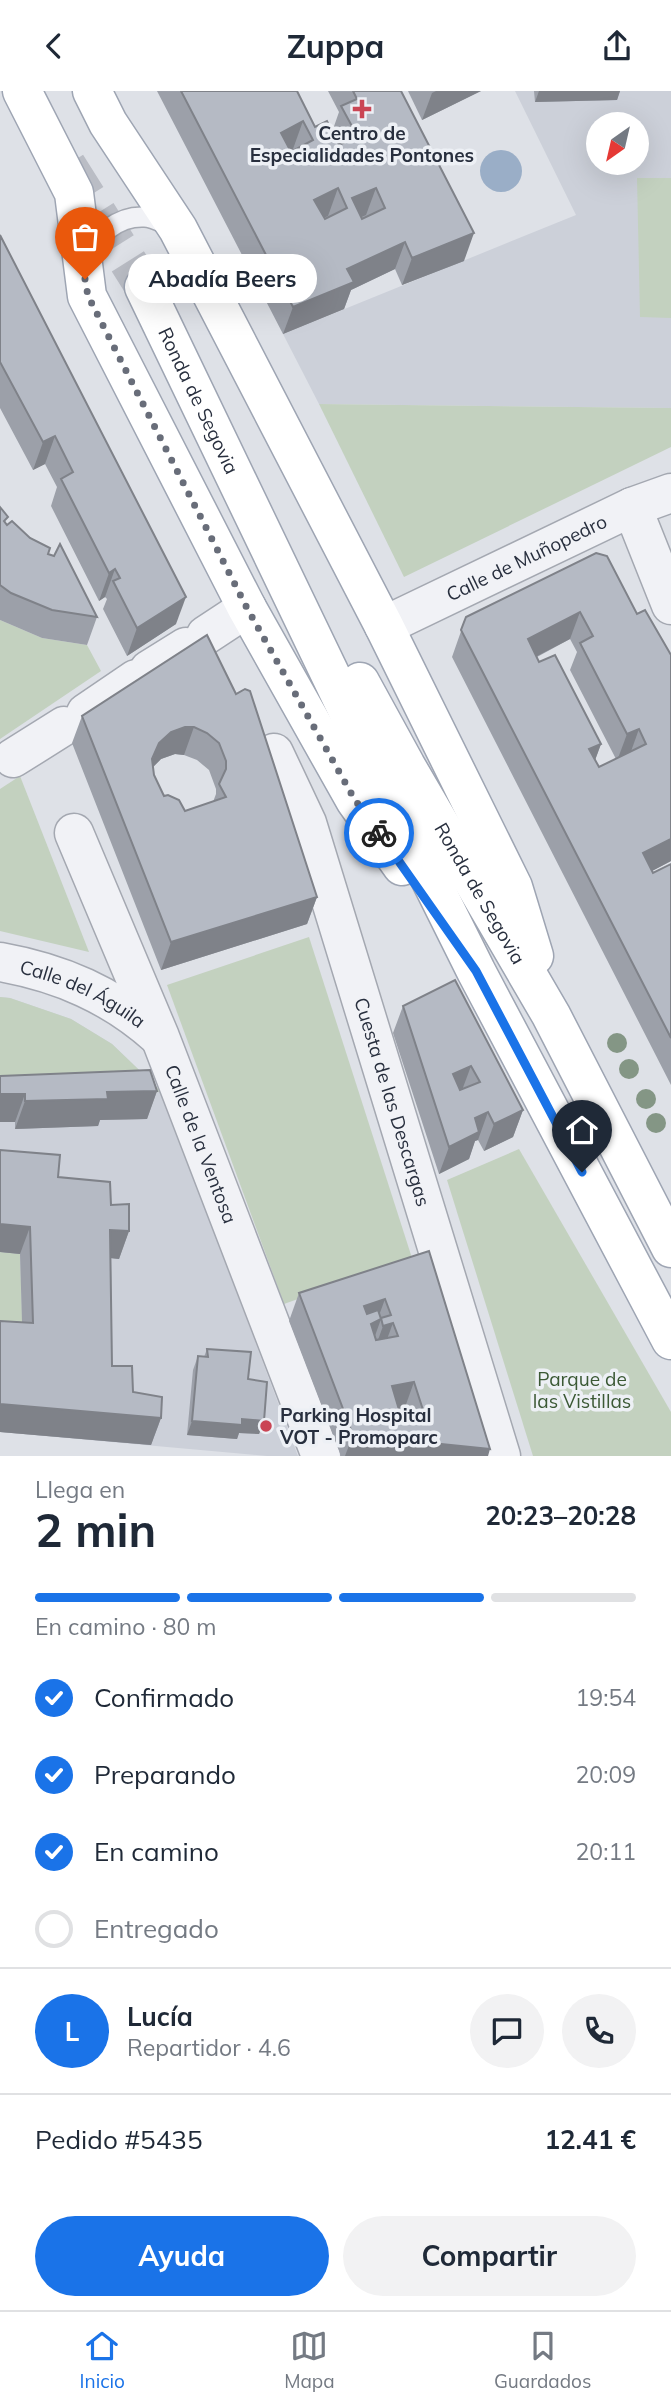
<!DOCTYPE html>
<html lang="es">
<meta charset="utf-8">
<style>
body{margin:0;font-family:Mulish,sans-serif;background:#f2f2f3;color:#1f2937;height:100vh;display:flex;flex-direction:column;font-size:26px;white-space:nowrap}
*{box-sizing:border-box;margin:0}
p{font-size:23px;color:#747a83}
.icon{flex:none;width:38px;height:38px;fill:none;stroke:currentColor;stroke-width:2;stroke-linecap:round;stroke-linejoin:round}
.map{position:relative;height:1365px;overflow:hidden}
.details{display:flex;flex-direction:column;background:#fff;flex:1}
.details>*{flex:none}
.needle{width:46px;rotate:214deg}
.buttons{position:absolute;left:586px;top:21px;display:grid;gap:14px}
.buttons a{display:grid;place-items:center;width:63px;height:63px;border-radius:50%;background:#fff;box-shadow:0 7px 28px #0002;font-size:35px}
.pin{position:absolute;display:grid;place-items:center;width:60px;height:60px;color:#fff;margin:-72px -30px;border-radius:50% 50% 50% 0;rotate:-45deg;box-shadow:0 0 7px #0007}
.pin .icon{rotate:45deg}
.courier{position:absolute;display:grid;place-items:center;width:70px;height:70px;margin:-35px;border:5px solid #1a73e8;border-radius:50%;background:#fff;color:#222;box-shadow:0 2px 9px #0007}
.bubble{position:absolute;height:49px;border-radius:24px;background:#fff;box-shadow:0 7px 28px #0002;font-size:23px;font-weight:700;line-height:49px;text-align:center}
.headline em{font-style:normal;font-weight:700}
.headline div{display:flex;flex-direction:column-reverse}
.headline{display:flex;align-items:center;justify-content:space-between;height:119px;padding:0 35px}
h1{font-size:46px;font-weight:700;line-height:52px}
.bar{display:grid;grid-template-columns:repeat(4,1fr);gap:10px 7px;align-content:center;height:84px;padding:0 35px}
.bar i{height:9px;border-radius:5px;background:#e0e1e3}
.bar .current{background:#1a73e8}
.bar p{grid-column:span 4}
.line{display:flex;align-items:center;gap:18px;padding:0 35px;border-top:2px solid #e0e1e3}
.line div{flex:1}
.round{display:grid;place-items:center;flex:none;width:74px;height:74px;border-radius:37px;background:#f2f2f3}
ol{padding:0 35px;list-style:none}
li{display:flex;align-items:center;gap:21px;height:77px}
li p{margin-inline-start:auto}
li .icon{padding:7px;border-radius:50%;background:#1a73e8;color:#fff;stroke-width:4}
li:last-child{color:#747a83}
li i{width:38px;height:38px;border:4px solid #e0e1e3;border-radius:50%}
.action{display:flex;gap:14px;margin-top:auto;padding:14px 35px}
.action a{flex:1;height:80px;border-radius:42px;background:#1a73e8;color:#fff;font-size:28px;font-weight:700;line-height:80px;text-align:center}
.action a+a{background:#f2f2f3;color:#1f2937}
header{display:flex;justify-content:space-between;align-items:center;height:91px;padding:0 35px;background:#fff;font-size:32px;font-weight:700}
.dock{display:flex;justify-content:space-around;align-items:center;height:98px;border-top:2px solid #e0e1e3;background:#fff;font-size:19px;color:#747a83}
.dock a{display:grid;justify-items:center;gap:4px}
.dock .current{color:#1a73e8}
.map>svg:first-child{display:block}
.built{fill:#ccd0d9;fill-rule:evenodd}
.green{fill:#c3d1bf}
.water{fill:#9aaec7}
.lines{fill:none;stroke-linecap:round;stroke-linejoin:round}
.primary-tunnel{stroke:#babdc5;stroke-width:38;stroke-dasharray:38 19;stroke-linecap:butt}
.lane-casing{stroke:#a4a8b1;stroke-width:22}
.street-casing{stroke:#a4a8b1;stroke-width:41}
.primary-casing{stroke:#9ea5b3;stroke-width:41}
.lane{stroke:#f1f2f6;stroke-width:19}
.street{stroke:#f1f2f6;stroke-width:38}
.primary{stroke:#fff;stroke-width:38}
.tree{fill:#849685}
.wall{fill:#9ca0a9;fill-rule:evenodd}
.shaded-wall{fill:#7f8289}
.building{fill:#b5bac4;stroke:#7f8289;stroke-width:2;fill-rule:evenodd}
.done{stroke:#686d79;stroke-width:7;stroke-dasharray:0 12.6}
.route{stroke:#1a73e8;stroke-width:9}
.poi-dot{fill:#ca4554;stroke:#edf0f5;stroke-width:2.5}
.labels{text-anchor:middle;stroke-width:7;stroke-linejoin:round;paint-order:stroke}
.poi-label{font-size:19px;font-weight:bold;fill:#282f3e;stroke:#edf0f5}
.street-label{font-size:19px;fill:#282f3e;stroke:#edf0f5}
.park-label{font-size:19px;fill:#3b5935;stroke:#edf0f5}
</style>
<header><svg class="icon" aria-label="back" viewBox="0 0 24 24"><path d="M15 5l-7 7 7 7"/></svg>Zuppa<svg class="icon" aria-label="share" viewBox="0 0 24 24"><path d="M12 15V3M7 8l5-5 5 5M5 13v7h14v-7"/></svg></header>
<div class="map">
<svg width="671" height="1365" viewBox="0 0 671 1365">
<rect width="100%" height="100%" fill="#dee1e7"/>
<g class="built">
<path d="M515 0H671V317L319 313 283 243 576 124ZM598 33H637V72H598Z"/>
<path d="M0 906 10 907 71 928 112 953 161 1000 298 1365H267L0 1341Z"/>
</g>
<g class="green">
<path d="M637 87H671V227L640 226Z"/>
<path d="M319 313 671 317V356L404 486Z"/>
<path d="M0 529 42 547 87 554 101 580 0 648Z"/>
<path d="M20 685 89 861 0 840V698Z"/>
<path d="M309 846 412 1167 284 1213 167 894Z"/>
<path d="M0 906 10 907 71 928 112 953 161 1000 140 1007 0 1012Z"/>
<path d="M519 1058 671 1321V1365H533L447 1089Z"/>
<path d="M0 1161 20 1163 23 1260 0 1258Z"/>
</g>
<circle class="water" cx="501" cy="80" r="21"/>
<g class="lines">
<path class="primary-tunnel" d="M67 74 144 196"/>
<g class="lane-casing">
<path id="lane" d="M86 166C97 144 117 125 144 126 152 126 163 132 171 135"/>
</g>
<g class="street-casing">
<g id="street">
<path d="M632 416 671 514"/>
<path id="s1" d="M384 535 632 416 671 402"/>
<path d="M206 544 247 517"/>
<path d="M149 579 186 556"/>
<path d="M86 622 136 588"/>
<path id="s2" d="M274 662 307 732 501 1365"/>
<path d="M13 667 64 635"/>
<path id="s3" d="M74 742 160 946 321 1365"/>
<path id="s4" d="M0 871C61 882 112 904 158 945"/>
</g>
</g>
<g class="primary-casing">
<g id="primary">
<path d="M22 0 74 102 87 205 247 517 355 709 402 775"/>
<path d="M92 0 108 32 178 138 384 535 513 796 534 865"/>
<path id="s5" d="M144 196 381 689 476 880 671 1249"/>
<path id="s6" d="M360 591 406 675 551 924 671 1157"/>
</g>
</g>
<use href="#lane" class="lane"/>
<use href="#street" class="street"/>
<use href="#primary" class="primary"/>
</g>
<g class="tree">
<circle cx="617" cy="952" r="10"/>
<circle cx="629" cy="978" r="10"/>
<circle cx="646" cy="1008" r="10"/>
<circle cx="656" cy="1032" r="10"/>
</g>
<g class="wall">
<path d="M157 0H297L315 36 332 41 339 21 328 0H401L464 170 402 194 395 178 351 199 344 218 283 243Z"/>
<path d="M408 0H481L422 29Z"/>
<path d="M534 0H620L617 9 535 11Z"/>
<path d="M0 144 176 533 127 565 103 518 107 508 105 506 99 510 51 415 57 396 45 373 33 379 0 317Z"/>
<path d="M0 416 6 432 48 463 97 526 87 554 42 547 0 529Z"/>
<path d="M596 462 637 523 671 564V770L652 780 653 782 671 773V994L452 566 466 526ZM570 548 577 561 570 579 616 668 599 676 595 669 601 653 539 571 537 566Z"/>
<path d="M207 544 317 806 307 833 161 879 72 652 82 625ZM175 663 184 664 197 669 209 679 216 698V703L213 711 185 720 164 705 154 684 153 676 161 668Z"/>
<path d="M403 915 523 1019 513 1046 484 1060 478 1049 475 1050 469 1068 439 1083 393 942Z"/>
<path d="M0 985 157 1000 147 1028 100 1029 98 1035 15 1038V1031H0Z"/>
<path d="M0 1059 58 1086 111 1114 129 1140 119 1168 111 1167 112 1275 133 1301 161 1327 151 1354 0 1341V1230L22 1231 20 1163 0 1161Z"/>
<path d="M429 1160 488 1365H341L289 1230 299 1202Z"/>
<path d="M207 1258 248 1288 264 1330 259 1343 239 1342 237 1348 187 1344 193 1279 198 1265 204 1266Z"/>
</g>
<g class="shaded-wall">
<path d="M436 0H481L422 29 432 2Z"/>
<path d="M539 0H620L617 9 535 11Z"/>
<path d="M303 30 293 58 271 69 281 42Z"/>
<path d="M338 97 328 125 304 136 314 109Z"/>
<path d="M376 97 366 124 342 135 352 107Z"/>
<path d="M474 142 464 170 402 194 412 167Z"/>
<path d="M405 151 395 178 351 199 344 218 283 243 293 216 347 178Z"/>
<path d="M55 345 45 373 33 379 43 351Z"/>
<path d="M115 478 105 506 99 510 109 482Z"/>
<path d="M186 506 176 533 127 565 137 537Z"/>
<path d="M580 521 570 548 518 575 528 548Z"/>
<path d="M185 636H194L184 664 175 663 161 668 149 680 142 696 159 652 171 641Z"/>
<path d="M639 638 629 666 617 670 627 643Z"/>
<path d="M601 653 591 680 589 658Z"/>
<path d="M671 748V770L633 790 643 762Z"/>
<path d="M317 806 307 833 161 879 171 851Z"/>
<path d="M471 975 461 1002 453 983Z"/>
<path d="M157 1000 147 1028 100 1029 98 1035 15 1038 25 1010 107 1001Z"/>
<path d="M0 1003H25L15 1031H0Z"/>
<path d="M523 1019 513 1046 484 1060 494 1033Z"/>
<path d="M488 1021 478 1049 475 1050 469 1068 439 1083 449 1056 475 1027Z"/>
<path d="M0 1133 30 1136 20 1163 0 1161Z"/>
<path d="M110 1139 129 1140 119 1168 100 1166Z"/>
<path d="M385 1208 377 1230 381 1228 371 1256 364 1215Z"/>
<path d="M393 1232 383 1259 373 1263 383 1235Z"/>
<path d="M414 1291 404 1319 382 1323 392 1295Z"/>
<path d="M0 1313 161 1327 151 1354 0 1341Z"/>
<path d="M242 1328 264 1330 259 1343 239 1342 237 1348 187 1344 192 1330Z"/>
<path d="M353 1344 490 1358 488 1365H345Z"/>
</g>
<g class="building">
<path d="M181 0H297L315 36 327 30 339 54 352 48 354 39 341 15 357 8 353 0H401L474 142 412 167 405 151 347 178 354 191 293 216ZM303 30 313 49 291 61 281 42ZM338 97 347 117 325 128 314 109ZM376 97 385 117 362 128 352 107Z"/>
<path d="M0 144 186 506 137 537 113 490 120 487 115 478 109 482 61 388 73 381 55 345 43 351 0 271Z"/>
<path d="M0 416 8 426 4 430 7 434 12 430 30 447 50 457 48 463 54 465 60 453 97 526 52 519 11 502 0 494Z"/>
<path d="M596 462 607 465 637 523 645 519 671 564V748L643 762 653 782 671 773V947L461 539 466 526ZM580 521 593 545 580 552 627 643 639 638 646 653 599 676 589 658 601 653 555 564 539 571 528 548Z"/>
<path d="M207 544 236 603 245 598 250 600 317 806 171 851 82 625ZM185 636H194L207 642 219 652 226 670V678L219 693 226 706 185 720 179 709 168 704 164 705 154 684 152 668 159 652 171 641Z"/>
<path d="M455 889 523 1019 494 1033 488 1021 475 1027 479 1041 449 1056 403 915ZM471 975 480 991 460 999 453 983Z"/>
<path d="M150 979 157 1000 107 1001 108 1008 25 1010V1003H0V985Z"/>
<path d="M0 1059 60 1064 58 1086 110 1091 111 1114 129 1113V1140L110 1139 112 1275H132L133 1301 162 1306 161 1327 0 1313V1230L33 1232 30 1136 0 1133Z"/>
<path d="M429 1160 490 1358 353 1344 299 1202ZM385 1208 391 1224 381 1227 383 1235 393 1232 398 1245 376 1249 371 1233 381 1228 378 1219 367 1223 364 1215ZM414 1291 424 1322H400L392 1295Z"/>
<path d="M207 1258 251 1261 248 1288 267 1291 264 1330 242 1328V1334L192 1330 198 1265 208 1266Z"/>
</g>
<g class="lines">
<path class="done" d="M85 188 88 205 247 517 355 709 379 742"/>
<path class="route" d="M379 742 476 880 582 1081"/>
</g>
<g class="poi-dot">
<path d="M358.5 7.5h7v7h7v7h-7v7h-7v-7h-7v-7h7z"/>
<circle cx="266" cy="1335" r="7"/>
</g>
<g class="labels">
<g class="poi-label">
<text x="362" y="49">Centro de<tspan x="362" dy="22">Especialidades Pontones</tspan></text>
<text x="280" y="1331" text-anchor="start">Parking Hospital<tspan x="280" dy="22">VOT - Promoparc</tspan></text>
</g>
<g class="street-label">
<text dy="7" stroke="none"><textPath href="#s5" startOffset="126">Ronda de Segovia</textPath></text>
<text dy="7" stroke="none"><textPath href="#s1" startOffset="158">Calle de Muñopedro</textPath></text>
<text dy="7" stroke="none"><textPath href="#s6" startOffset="243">Ronda de Segovia</textPath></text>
<text dy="7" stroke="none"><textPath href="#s4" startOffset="89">Calle del Águila</textPath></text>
<text dy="7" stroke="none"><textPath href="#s2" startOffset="369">Cuesta de las Descargas</textPath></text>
<text dy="7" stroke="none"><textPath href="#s3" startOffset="336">Calle de la Ventosa</textPath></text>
</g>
<g class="park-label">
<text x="582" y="1295">Parque de<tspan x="582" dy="22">las Vistillas</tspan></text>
</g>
</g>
</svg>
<div class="buttons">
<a><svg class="needle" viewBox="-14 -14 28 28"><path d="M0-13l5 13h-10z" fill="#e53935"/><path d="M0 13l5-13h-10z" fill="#747a83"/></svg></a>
</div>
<div class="pin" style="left:85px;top:188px;background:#ea580c"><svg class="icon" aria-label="bag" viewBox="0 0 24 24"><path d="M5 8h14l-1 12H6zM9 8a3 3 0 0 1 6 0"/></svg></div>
<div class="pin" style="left:582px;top:1081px;background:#1f2937"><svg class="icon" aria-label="home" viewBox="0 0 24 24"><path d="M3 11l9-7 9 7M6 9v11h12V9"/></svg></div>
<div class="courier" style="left:379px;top:742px"><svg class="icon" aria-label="bike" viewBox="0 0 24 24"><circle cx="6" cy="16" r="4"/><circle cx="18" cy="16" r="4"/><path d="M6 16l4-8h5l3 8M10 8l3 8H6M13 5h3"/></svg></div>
<div class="bubble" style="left:128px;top:163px;width:189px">Abadía Beers</div>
</div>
<section class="details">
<div class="headline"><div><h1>2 min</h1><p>Llega en</p></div><em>20:23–20:28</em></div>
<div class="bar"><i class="current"></i><i class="current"></i><i class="current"></i><i></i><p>En camino · 80 m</p></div>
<ol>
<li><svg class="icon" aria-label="check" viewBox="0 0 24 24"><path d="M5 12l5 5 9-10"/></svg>Confirmado<p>19:54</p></li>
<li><svg class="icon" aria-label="check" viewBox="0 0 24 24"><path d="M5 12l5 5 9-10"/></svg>Preparando<p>20:09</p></li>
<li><svg class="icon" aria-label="check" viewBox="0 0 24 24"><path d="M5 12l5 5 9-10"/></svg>En camino<p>20:11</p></li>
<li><i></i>Entregado</li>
</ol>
<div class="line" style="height:126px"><b class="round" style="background:#1a73e8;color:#fff">L</b><div><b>Lucía</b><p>Repartidor · 4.6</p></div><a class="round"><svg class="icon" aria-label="chat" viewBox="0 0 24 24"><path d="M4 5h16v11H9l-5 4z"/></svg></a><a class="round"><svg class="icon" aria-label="phone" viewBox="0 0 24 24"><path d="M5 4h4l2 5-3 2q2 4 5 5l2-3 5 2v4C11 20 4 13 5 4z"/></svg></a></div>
<div class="line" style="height:91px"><div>Pedido #5435</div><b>12.41 €</b></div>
<div class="action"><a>Ayuda</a><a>Compartir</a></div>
</section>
<nav class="dock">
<a class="current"><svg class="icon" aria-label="home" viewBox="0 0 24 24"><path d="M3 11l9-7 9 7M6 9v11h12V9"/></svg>Inicio</a>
<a><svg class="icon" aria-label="map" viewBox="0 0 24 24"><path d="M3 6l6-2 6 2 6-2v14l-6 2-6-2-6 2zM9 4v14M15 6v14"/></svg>Mapa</a>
<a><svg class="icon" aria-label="saved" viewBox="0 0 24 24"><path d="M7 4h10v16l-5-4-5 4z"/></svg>Guardados</a>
</nav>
